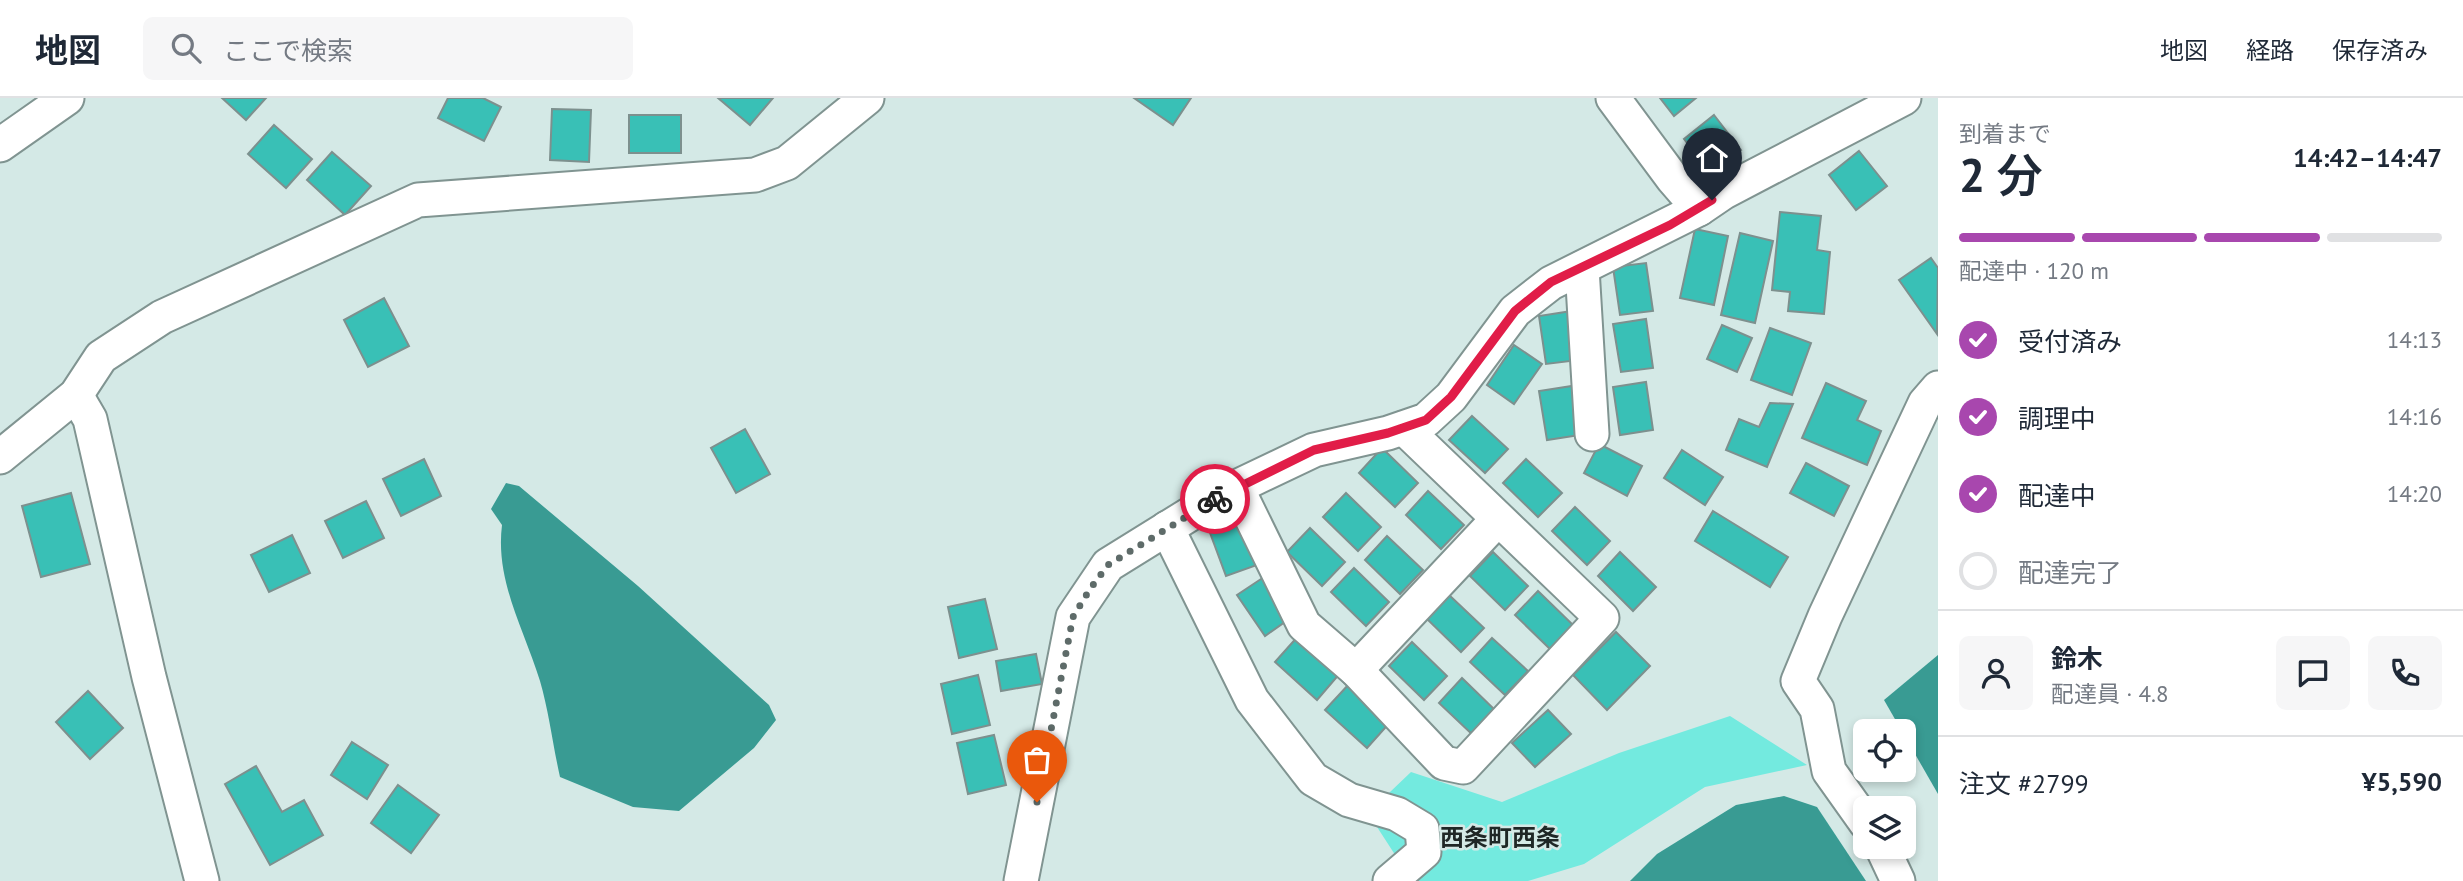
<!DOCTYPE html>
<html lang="ja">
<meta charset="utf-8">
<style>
body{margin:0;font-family:"PT Sans","Noto Sans JP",sans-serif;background:#f6f6f7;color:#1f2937;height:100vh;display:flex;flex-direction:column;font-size:26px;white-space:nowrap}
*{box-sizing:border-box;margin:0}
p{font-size:23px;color:#747a83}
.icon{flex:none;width:38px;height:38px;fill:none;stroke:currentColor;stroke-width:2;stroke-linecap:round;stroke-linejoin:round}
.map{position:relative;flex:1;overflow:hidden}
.side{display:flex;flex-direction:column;background:#fff;width:525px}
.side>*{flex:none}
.fabs{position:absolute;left:1853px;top:621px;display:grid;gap:14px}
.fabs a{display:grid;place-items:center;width:63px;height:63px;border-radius:10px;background:#fff;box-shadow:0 4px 10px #0003;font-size:35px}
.pin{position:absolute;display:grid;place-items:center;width:60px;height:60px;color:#fff;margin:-72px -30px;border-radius:50% 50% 50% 0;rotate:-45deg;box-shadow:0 0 7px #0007}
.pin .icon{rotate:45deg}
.courier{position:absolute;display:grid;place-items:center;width:70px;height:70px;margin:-35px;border:5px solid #e11d48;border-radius:50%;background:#fff;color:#222;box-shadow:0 2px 9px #0007}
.head em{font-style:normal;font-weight:600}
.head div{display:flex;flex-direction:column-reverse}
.head{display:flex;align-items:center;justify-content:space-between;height:119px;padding:0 21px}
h1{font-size:46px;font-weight:600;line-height:52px}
.bar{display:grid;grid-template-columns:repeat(4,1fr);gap:10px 7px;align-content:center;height:84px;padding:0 21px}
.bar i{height:9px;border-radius:5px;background:#e0e1e3}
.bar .active{background:#a847ae}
.bar p{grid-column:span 4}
.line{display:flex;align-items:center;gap:18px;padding:0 21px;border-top:2px solid #e0e1e3}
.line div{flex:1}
.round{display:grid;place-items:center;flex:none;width:74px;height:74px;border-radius:10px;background:#f6f6f7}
ol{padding:0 21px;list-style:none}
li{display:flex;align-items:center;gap:21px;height:77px}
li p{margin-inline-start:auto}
li .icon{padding:7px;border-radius:50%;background:#a847ae;color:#fff;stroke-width:4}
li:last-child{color:#747a83}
li i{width:38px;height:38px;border:4px solid #e0e1e3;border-radius:50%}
header{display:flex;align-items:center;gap:42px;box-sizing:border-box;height:98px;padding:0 35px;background:#fff;border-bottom:2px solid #e0e1e3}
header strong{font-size:33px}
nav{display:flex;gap:38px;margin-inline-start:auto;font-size:24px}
.search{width:490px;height:63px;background:#f6f6f7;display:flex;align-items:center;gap:18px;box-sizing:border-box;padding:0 24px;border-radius:10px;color:#747a83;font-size:26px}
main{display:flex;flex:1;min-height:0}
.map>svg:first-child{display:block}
.green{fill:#73eadf}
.water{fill:#399b93}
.building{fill:#39c0b6;stroke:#7d908e;stroke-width:2}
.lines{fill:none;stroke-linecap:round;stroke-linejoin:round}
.street-casing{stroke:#809491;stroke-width:37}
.street{stroke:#fff;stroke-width:33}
.done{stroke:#5e6b69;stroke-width:7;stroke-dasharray:0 12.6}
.route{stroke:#e11d48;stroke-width:9}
.labels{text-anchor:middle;stroke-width:5;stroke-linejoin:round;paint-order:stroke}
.quarter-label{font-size:24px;font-weight:bold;fill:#1f2726;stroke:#d4e9e6}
</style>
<header>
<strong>地図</strong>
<div class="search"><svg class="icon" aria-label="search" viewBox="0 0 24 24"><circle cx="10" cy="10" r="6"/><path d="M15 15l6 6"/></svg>ここで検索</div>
<nav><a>地図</a><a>経路</a><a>保存済み</a></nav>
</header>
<main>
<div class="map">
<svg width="1938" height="783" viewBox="0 0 1938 783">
<rect width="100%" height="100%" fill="#d4e9e6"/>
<path class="green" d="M1730 618 1807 667 1705 689 1584 766 1528 783H1412L1368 715 1411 674 1502 704 1619 655Z"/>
<g class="water">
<path d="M506 385 519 388 638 488 769 607 776 622 754 650 679 713 633 709 560 679C553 648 549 614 540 583 524 531 495 483 502 427L491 411Z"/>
<path d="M1938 557V696L1884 602Z"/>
<path d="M1784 698 1817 709 1866 783H1630L1657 756 1736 707Z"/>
</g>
<g class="building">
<path d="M222 0H266L246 22Z"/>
<path d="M448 0H483L501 9 484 43 438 20Z"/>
<path d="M718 0H773L750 27Z"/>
<path d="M1134 0H1191L1173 27Z"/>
<path d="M1660 0H1696L1674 18Z"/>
<path d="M552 11 591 12 589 64 550 62Z"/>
<rect x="629" y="17" width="52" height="38"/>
<path d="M1714 17 1741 52 1711 76 1684 41Z"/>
<path d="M274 27 312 61 286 90 248 56Z"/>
<path d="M1859 53 1887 88 1856 112 1829 77Z"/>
<path d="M332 54 371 88 345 117 307 82Z"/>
<path d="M1780 114 1821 118 1817 152 1830 154 1824 216 1788 213 1790 194 1772 192Z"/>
<path d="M1695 131 1728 138 1714 207 1680 200Z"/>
<path d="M1740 135 1773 143 1755 225 1721 217Z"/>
<path d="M1931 160 1938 170 1937 236 1899 182Z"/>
<path d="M1646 165 1653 213 1620 217 1613 169Z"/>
<path d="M384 200 409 248 368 269 344 222Z"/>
<path d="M1572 213 1579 262 1546 266 1539 218Z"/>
<path d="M1646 221 1653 270 1621 274 1613 226Z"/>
<path d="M1722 227 1752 240 1737 274 1707 261Z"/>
<path d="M1770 230 1811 245 1792 297 1751 282Z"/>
<path d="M1514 247 1542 266 1514 306 1487 287Z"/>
<path d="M1646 284 1653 332 1620 337 1613 289Z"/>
<path d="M1826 285 1866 303 1857 322 1881 333 1867 367 1802 340Z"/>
<path d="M1572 288 1580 337 1547 342 1539 293Z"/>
<path d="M1770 305 1793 306 1767 369 1726 352 1739 321 1759 329Z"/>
<path d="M1472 318 1508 351 1485 375 1449 342Z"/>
<path d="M745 331 770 376 736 395 711 350Z"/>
<path d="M1599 346 1642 368 1627 398 1584 375Z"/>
<path d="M1382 350 1418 385 1395 409 1359 375Z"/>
<path d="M1682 352 1723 379 1705 407 1664 380Z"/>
<path d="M424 361 441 398 401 418 383 381Z"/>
<path d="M1526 361 1562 395 1538 419 1503 385Z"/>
<path d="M1806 365 1849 388 1834 418 1790 395Z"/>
<path d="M1428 393 1464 427 1441 451 1406 417Z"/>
<path d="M71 395 90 466 41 479 22 408Z"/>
<path d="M1346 395 1381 429 1358 453 1323 419Z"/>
<path d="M366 403 384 440 343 460 325 423Z"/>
<path d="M1575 409 1610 443 1587 467 1552 433Z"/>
<path d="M1713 413 1788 459 1770 489 1695 443Z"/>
<path d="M1241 421 1257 467 1226 478 1209 432Z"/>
<path d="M1310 430 1345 464 1322 488 1287 454Z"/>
<path d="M292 437 310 475 269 494 251 457Z"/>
<path d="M1387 438 1423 472 1400 496 1365 462Z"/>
<path d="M1493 454 1528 488 1505 512 1470 478Z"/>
<path d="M1620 454 1656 489 1633 513 1598 478Z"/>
<path d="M1354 470 1389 504 1366 528 1331 494Z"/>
<path d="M1264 479 1292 519 1265 538 1237 497Z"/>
<path d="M1538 493 1573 527 1550 551 1515 517Z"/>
<path d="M1448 496 1484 530 1461 554 1426 520Z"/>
<path d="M985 501 997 551 959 560 948 509Z"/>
<path d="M1616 534 1650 568 1607 612 1573 577Z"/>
<path d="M1300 536 1341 574 1317 602 1275 564Z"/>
<path d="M1492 540 1528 573 1505 597 1470 564Z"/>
<path d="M1412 544 1447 578 1424 602 1389 568Z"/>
<path d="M1036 556 1042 586 1001 593 996 563Z"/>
<path d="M978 577 990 627 952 636 941 586Z"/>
<path d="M1462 580 1497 614 1474 638 1439 605Z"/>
<path d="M1350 585 1392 622 1367 650 1325 612Z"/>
<path d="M88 593 123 630 90 661 56 624Z"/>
<path d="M1548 612 1571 636 1535 669 1512 645Z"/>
<path d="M994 637 1006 687 968 696 957 645Z"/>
<path d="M352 644 388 667 367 701 331 677Z"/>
<path d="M256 668 282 714 304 702 323 737 270 767 225 686Z"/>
<path d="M398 687 439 717 411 755 371 725Z"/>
</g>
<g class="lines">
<g class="street-casing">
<g id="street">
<path d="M1613 0 1673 81 1699 111 1724 94 1904 0"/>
<path d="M0 47 67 0"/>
<path d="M1582 170 1592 336"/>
<path d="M76 297 90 321 149 579 202 783"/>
<path d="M0 359 76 297 101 259 162 219 418 102 755 77 787 65 867 0"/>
<path d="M1237 390 1304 527 1356 572 1444 665 1463 669 1602 520 1404 330"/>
<path d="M1167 430 1252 602 1313 681 1349 702 1397 716 1422 731 1424 754 1390 783"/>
<path d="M1356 572 1498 421"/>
<path d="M1866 725 1829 673 1817 611 1798 583 1825 518 1925 305 1938 290"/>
<path d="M1882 749 1898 783"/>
<path d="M1021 783 1073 519 1108 467 1224 395 1314 352 1388 335 1426 322 1451 299 1515 213 1551 185 1699 111"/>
</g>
</g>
<use href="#street" class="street"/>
</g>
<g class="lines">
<path class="done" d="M1037 704 1073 519 1090 491 1108 467 1215 401"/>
<path class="route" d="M1215 401 1314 352 1388 335 1426 322 1451 299 1515 213 1551 184 1670 127 1712 102"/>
</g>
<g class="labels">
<g class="quarter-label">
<text x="1500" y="748">西条町西条</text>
</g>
</g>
</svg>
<div class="fabs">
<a><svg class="icon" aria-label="locate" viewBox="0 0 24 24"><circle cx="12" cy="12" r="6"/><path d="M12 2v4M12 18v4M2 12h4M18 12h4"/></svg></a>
<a><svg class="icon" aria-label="layers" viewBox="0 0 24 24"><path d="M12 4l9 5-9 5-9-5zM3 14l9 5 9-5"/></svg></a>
</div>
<div class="pin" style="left:1037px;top:704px;background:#ea580c"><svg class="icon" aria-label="bag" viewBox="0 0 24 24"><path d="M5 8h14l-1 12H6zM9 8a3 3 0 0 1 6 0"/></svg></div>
<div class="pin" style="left:1712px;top:102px;background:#1f2937"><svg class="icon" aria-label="home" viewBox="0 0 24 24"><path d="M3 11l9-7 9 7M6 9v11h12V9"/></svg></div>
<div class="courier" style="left:1215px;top:401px"><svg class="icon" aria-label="bike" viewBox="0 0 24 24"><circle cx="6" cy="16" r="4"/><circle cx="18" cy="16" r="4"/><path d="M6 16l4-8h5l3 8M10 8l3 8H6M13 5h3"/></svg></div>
</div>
<section class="side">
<div class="head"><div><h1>2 分</h1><p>到着まで</p></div><em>14:42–14:47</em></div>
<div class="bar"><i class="active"></i><i class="active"></i><i class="active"></i><i></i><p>配達中 · 120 m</p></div>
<ol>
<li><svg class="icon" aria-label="check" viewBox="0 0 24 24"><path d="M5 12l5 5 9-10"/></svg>受付済み<p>14:13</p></li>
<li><svg class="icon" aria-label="check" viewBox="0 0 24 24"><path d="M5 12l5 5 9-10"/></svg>調理中<p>14:16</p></li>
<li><svg class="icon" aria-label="check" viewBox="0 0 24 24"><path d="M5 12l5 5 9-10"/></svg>配達中<p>14:20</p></li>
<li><i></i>配達完了</li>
</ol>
<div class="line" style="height:126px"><a class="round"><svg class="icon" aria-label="person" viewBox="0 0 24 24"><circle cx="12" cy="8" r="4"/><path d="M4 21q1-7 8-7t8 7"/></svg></a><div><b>鈴木</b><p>配達員 · 4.8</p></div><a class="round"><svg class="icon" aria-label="chat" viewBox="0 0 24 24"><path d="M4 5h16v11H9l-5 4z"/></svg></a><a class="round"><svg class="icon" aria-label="phone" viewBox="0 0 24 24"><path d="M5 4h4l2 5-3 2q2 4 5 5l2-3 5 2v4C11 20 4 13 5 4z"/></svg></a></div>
<div class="line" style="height:91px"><div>注文 #2799</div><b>¥5,590</b></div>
</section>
</main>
